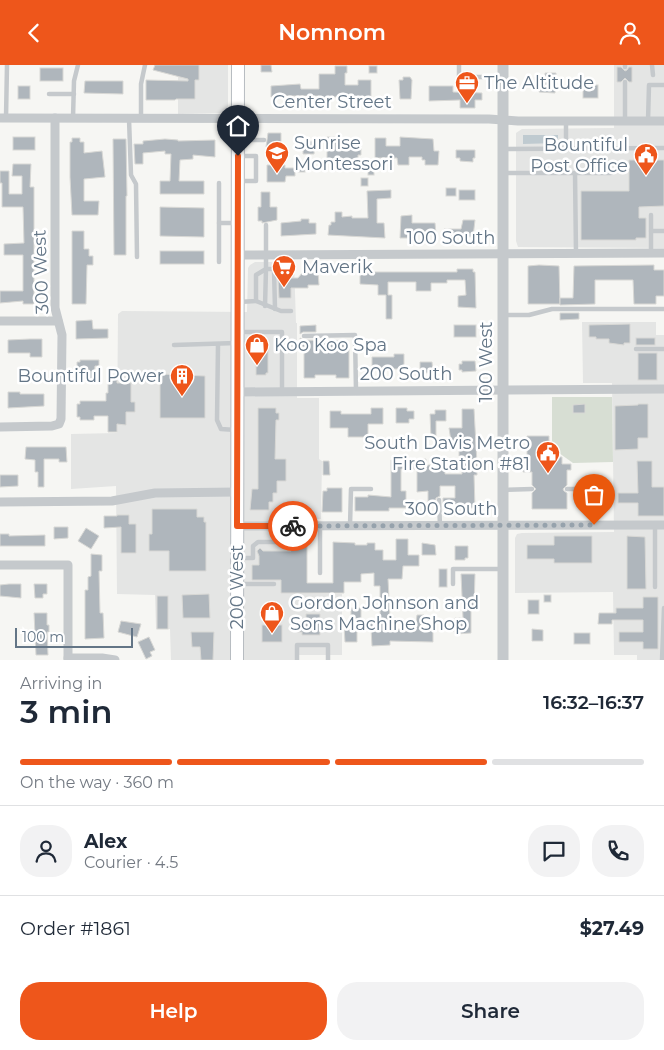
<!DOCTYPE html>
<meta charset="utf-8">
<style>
body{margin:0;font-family:Montserrat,sans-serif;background:#f2f2f3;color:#1f2937;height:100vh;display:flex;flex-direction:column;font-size:19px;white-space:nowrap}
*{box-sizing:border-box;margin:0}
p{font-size:16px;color:#747a83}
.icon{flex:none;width:28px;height:28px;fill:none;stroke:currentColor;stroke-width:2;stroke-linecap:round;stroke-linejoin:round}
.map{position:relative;height:595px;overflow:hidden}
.panel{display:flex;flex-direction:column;background:#fff;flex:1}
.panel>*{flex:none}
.scale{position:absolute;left:15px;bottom:12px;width:118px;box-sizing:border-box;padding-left:5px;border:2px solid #637586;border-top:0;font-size:14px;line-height:18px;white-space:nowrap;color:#637586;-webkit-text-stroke:4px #fff;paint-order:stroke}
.pin{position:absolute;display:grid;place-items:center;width:42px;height:42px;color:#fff;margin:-51px -21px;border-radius:50% 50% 50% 0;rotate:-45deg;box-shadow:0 0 5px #0007}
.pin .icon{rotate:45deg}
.courier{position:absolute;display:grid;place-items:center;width:50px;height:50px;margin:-25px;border:4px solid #ee561b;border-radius:50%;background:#fff;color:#222;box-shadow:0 1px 6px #0007}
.summary em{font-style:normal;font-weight:600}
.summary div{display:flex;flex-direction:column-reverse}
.summary{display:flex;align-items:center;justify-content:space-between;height:85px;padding:0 20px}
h1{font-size:32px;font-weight:600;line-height:38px}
.bar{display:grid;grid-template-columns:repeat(4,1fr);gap:8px 5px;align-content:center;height:60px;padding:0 20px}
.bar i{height:6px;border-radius:4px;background:#e0e1e3}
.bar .selected{background:#ee561b}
.bar p{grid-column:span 4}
.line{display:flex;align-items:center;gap:12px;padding:0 20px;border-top:1px solid #e0e1e3}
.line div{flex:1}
.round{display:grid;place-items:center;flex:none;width:52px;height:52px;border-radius:20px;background:#f2f2f3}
.primary-button{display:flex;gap:10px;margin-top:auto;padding:10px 20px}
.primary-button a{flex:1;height:58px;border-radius:20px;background:#ee561b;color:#fff;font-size:20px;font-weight:600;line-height:58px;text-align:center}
.primary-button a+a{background:#f2f2f3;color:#1f2937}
header{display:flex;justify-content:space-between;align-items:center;height:65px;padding:0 20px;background:#ee561b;color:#fff;font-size:22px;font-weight:600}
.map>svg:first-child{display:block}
.built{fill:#e4e5e4}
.green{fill:#d7ded3}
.water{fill:#bfcad0}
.building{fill:#afb6bc;stroke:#d8d8d5}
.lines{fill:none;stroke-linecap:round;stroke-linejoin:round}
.secondary-casing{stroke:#b7bcc1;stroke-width:14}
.service{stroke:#c5c9cc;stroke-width:4.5}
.minor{stroke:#c5c9cc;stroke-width:9}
.tertiary{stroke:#c5c9cc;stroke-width:11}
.secondary{stroke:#fff;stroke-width:12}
.done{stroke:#96a2ac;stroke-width:5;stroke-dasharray:0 9}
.route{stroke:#ee561b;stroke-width:6}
.labels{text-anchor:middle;stroke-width:5;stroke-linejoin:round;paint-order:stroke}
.poi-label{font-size:18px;fill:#637586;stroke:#fff;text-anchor:start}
.street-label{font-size:18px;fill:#637586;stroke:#fff}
</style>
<header><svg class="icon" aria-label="back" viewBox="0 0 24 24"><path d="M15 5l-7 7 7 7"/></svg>Nomnom<svg class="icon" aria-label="person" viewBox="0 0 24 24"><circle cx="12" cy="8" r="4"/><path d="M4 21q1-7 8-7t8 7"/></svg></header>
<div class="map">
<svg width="664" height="595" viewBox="0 0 664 595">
<rect width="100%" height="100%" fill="#f6f6f3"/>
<g class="built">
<path d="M178 0H228V41L225 47 222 48 178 49Z"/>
<path d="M614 0H664V183L518 182 516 176V68L522 64 614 63Z"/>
<path d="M255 197H294L296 258H297V333H319V394L322 396 321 454H297L296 528 342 529V590H297V595H171L170 564H156L155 530 117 529 116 421 71 424V369L117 368 118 249 122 246 247 247 248 203 250 200Z"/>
<path d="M582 257H656V270H664V595H637V590H614L613 527 515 528V473L517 469 522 468 614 467 612 318H583Z"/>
</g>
<path class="green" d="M552 332H612L613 397 573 398 552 383Z"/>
<path class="water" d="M523 70H558V78L523 79Z"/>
<g class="building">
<path d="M155 0H199V15H195V34H176L175 35H146V15L188 16V14L153 5Z"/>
<path d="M261 0H271L272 7H261Z"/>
<path d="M335 1H347V8H345V20H358V15H371V32H331V35H319V31H285L271 32V21L300 19 301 24H319V9H335Z"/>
<rect x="369" y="1" width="8" height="7"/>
<path d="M617 2H621L625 6 627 5 629 2H632V17H629L625 13 621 17H617Z"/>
<rect x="40" y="3" width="23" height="13"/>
<path d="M545 8H556L555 28 539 27V25H535V12H545Z"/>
<path d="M403 12H410L412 15 411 34H400L399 15H403Z"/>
<path d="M85 16H123V29L84 28Z"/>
<rect x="583" y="20" width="15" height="13"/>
<rect x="18" y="21" width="12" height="13"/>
<path d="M429 21H453V27L482 28V35H475V43H460V35L429 36Z"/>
<path d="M268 68H281V85H268V82H266Z"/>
<rect x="13" y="72" width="22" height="13"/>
<path d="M327 72H339V76H361V90H358V99H348V94H327Z"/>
<path d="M400 72 433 74 434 86H439L438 100H425V95H422V92H409V100H398L397 93H375V73H386V81H400Z"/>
<path d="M72 73H80V77H84V88L102 86 105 112 84 114V136H99L98 150H72L70 112V77H72Z"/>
<path d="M113 74H126L127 131H126V190H114Z"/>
<path d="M165 74 178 75V76L215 75V92L193 90V94L180 95 179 116H204V129H160V116H170L171 89H165V86L143 88V99H135L134 79H143V76Z"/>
<path d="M303 76H315L314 89H303Z"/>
<path d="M456 85H475V93H473V97L460 96V93H456Z"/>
<path d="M629 95H664V141L639 142V153H646V173H636V175H581V126H629Z"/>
<rect x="298" y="98" width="7" height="9"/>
<path d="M13 99H31L30 122H34V239H23V236L0 238V226H23V190H4V179L24 178 23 142H2V118H0V106H9V129H22V111H12Z"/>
<path d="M267 100H285V103H295V111H286L285 117H267Z"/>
<rect x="368" y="103" width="6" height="7"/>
<rect x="361" y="113" width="7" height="8"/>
<rect x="446" y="123" width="10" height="8"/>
<path d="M391 125V133L377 134V158H384L385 173 328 170 329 160H331V157H335V147H342V152L352 151V153H368L367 126Z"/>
<rect x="459" y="125" width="16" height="10"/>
<path d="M261 127H270V142H277V155L262 158V156H258V142H261Z"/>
<path d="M160 142 204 143V172L160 171Z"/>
<path d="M412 150V158H435L436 169H411V173H400L401 151Z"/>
<path d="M301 154H309V158H316V169L281 171V158L301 156Z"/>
<path d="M463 155H475L473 172H444V164H461Z"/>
<path d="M72 166H84V184H89V191H93V200H87L86 239H72Z"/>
<rect x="160" y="186" width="44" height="13"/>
<path d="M539 200 559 201 560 239H528V201Z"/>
<path d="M654 200V205H664V231H656V239H634L633 215H595V239L560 240V233H573L574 201Z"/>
<path d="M457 204H473V207H475L476 243 458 242V231L466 230 465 215H447V218H431V226H416V217H388V230H392V254H386V230H378V220L360 219V207H457Z"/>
<path d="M303 207H318L319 220H308V223H291V233H279L278 213H298Z"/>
<path d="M560 248H579V254L560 255Z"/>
<path d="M92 255 93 264H108V273L76 274V256Z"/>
<path d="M630 259V278H624V280L609 278V274H596V272H589V260Z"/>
<path d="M316 260V267H303L300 269V261Z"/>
<rect x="454" y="260" width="22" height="12"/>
<path d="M300 273 304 275 340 276V278H349V313H336V310H315V313H304V282H301Z"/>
<rect x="636" y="273" width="19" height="7"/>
<path d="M30 274H42V292H30V288H8V275Z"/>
<path d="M256 274H266V276H268V308H266V310H256Z"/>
<rect x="638" y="288" width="19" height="27"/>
<path d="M394 289H404V304H372V292H394Z"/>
<path d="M80 295H99V301H95L94 314H80V311H77V297H80Z"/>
<path d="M462 296H475L476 306 462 307V305H459V299H462Z"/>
<path d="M420 297H432L433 308H420Z"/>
<path d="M160 309 205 311V353H160Z"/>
<path d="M108 310H117V318H131V337H135V347H126V360L117 359V367H108V351H94V355H80V352H77V339H80V336H106V328H108Z"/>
<path d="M8 327H20V329H44V341L8 343Z"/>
<path d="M585 339V348H573V340Z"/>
<path d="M638 339H648V373H638V384L615 385V341L638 340Z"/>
<path d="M258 343H276V348H279V355H276L275 394H286V416H277V428H273V437H269V445H250L252 424H258Z"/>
<path d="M371 343H383V359H368V372H348V363H330V346H341V349H371Z"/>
<path d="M396 343H407V346H414V354H409V358H396Z"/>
<path d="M462 344H474L477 399V410H474L475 443H458V440H443V433H455V421H440V431L436 433 435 440H428V426L417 427V404H401V426H406V443H389V446H355V432H368V430L391 432V395L426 394V400H445V409H462V391H459V376H451L449 363H462Z"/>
<path d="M435 345H446V356H436V373H431L430 349H435Z"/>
<path d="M527 371H549V392H562V399H571V405H567V420L563 424 564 426 567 428V444H532V428L536 424 532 420V407H523V392H527Z"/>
<path d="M26 382H66L67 397H59V394H44V422H38V407H35V395L25 394Z"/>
<path d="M323 396H329L330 410H323Z"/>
<path d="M637 396H652V422H664V451H638V438H618V428H638Z"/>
<path d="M0 410H18V421L0 422Z"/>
<path d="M327 423H342V447H322L323 426H327Z"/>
<path d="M152 444H197V452H204V457H206V506H169V486H149V469H152Z"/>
<path d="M117 450H129V459H136V488H121V462L104 463V451H117Z"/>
<path d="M54 462H68V473L54 474Z"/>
<path d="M86 463 99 471 91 484 78 476Z"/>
<path d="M0 469H9V471L45 470V481H0Z"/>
<path d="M554 471H592V498H554V494H527V480H554Z"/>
<path d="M627 471 645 472 646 524H627Z"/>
<path d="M396 474H408V490H419V501H403L402 514H388L390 553H396V564H403V566H415L417 550H424V561H433V577L390 576V580L372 581 371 563H369V554H380V521H374V508L361 509V517H344V528H281V515H252V500H259V491L257 486 260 483 263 486H291V477H307V518H333V477L355 478V480H367V478H375V485H383V495H396Z"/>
<path d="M422 478 435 480 436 490H422Z"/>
<path d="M455 481H468V493H465V495H455Z"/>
<path d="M91 489 102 490V506H99L100 548H103L104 573 85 574V525H88V512L91 511Z"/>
<rect x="439" y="504" width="8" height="18"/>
<path d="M461 509H475L474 545H471V568L455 569V566H453V555H455V553H463Z"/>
<path d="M9 519H21V533L0 531V520Z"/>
<path d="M34 519H47V529H43V533H35Z"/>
<path d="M209 529 210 553H183L182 530Z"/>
<rect x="544" y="530" width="7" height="7"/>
<rect x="157" y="531" width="11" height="33"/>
<path d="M643 532H658V584H643V577H619V567H643V555H612V559H598L599 548H616V543H643Z"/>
<rect x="528" y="535" width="11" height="14"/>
<rect x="351" y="543" width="10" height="11"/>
<path d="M34 548H47V560H49V567H47L48 590H36Z"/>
<path d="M306 549H320V570H302V567H297V555H306Z"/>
<path d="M121 556 141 559 137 572 118 567Z"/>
<rect x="262" y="560" width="20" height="17"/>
<path d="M344 561H357V577H345Z"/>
<path d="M532 564 543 565V576H532Z"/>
<path d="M191 567H214L213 595H201L200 582H192Z"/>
<rect x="574" y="568" width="16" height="11"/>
<path d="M149 572 155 585 150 587 152 591 146 594 138 577Z"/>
</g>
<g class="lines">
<g class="secondary-casing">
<path id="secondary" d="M237 595 238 0"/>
</g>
<g class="service">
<path d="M459 0V12H502"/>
<path d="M652 0 653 10"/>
<path d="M625 2V0"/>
<path d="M49 29H74"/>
<path d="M6 53 7 0"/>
<path d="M73 53 74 16 78 0"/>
<path d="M141 53V19L145 0"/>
<path d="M129 54 131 110 136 119 137 192"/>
<path d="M625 56V17"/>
<path d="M648 56 649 20H664"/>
<path d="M239 75H264"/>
<path d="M503 84 664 83"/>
<path d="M566 84V56"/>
<path d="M505 108H611"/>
<path d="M575 108 576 189"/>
<path d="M239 116H256V91H240"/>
<path d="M219 118V158H236"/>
<path d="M651 150V188"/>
<path d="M219 158V197"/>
<path d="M651 166H664"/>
<path d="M274 204 275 244"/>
<path d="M256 236 281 246H291"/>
<path d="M239 237 256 236V210L266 204V160"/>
<path d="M265 241 266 204H287"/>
<path d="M505 250H529L552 244H664"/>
<path d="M239 267H282V326"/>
<path d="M304 271 355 270 356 326"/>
<path d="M174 280 236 278"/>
<path d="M218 280 217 355 221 364 236 365"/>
<path d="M636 284H664"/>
<path d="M567 424H594V460"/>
<path d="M504 425 532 424"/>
<path d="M439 435 440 461"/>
<path d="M655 460V522"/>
<path d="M350 461 351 424H371"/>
<path d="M239 493H253V481L258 477H285V461"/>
<path d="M320 508V461"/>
<path d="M239 519H274"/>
<path d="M453 519V504H502"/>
<path d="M297 595V580H328V595"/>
<path d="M662 595 664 543"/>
</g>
<g class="minor">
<path d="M0 53 489 54 518 56H664"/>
<path d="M238 190 664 188"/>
<path d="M0 256H58"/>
<path d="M238 327 664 324"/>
<path d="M0 362 52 361 59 359 61 354 62 270 55 243V53"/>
<path d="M0 437 112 436 155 428 237 427"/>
<path d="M237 461 664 460"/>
<path d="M0 500H68V595"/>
<path d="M68 593H102L115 595"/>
</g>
<path class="tertiary" d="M503 595V0"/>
<use href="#secondary" class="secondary"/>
</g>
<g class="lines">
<path class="done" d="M293 461 594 460"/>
<path class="route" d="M238 91 237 461H293"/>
</g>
<defs>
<g id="office-pin" transform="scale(1.25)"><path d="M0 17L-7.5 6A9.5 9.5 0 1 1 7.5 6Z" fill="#ee561b" stroke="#fff"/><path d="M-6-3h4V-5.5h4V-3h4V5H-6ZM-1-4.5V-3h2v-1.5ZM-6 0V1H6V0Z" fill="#fff"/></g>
<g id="school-pin" transform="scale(1.25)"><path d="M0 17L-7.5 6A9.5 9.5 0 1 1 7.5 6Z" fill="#ee561b" stroke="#fff"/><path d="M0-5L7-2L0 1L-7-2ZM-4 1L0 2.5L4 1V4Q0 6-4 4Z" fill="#fff"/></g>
<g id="civic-pin" transform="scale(1.25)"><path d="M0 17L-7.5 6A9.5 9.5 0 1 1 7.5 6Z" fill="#ee561b" stroke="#fff"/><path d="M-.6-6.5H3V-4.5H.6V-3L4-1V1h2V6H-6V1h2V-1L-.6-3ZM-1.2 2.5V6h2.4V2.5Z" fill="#fff"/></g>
<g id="supermarket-pin" transform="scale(1.25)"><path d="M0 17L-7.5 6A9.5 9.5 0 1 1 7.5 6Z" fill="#ee561b" stroke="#fff"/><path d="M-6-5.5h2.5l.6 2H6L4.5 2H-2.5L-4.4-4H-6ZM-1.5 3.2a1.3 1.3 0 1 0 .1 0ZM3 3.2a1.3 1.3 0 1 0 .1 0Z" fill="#fff"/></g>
<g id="shop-pin" transform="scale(1.25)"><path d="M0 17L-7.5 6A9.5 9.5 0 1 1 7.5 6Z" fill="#ee561b" stroke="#fff"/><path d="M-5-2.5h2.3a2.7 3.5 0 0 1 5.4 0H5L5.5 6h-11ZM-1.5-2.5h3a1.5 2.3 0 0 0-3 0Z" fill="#fff"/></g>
<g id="building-pin" transform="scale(1.25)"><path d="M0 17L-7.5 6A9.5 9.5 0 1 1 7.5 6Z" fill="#ee561b" stroke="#fff"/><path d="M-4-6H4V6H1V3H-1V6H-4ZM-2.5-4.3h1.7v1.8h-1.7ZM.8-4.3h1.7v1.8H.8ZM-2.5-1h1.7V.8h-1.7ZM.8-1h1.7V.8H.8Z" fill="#fff"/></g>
</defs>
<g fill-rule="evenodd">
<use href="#office-pin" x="467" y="18"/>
<use href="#school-pin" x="277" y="88"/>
<use href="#civic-pin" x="646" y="90"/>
<use href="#supermarket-pin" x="284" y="202"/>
<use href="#shop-pin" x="257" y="280"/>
<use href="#building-pin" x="182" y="311"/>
<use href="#civic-pin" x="548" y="388"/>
<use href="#shop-pin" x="272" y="548"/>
</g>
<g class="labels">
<g class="poi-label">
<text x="484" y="24">The Altitude</text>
<text x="294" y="84">Sunrise<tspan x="294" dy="21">Montessori</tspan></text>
<text x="628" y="86" text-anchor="end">Bountiful<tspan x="628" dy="21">Post Office</tspan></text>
<text x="302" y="208">Maverik</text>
<text x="274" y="286">Koo Koo Spa</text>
<text x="164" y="317" text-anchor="end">Bountiful Power</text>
<text x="530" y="384" text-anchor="end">South Davis Metro<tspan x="530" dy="21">Fire Station #81</tspan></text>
<text x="290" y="544">Gordon Johnson and<tspan x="290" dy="21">Sons Machine Shop</tspan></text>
</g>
<g class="street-label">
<text x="332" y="43">Center Street</text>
<text x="451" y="179">100 South</text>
<text transform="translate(41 207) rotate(-92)" y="6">300 West</text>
<text transform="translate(486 297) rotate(-90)" y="6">100 West</text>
<text x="406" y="315">200 South</text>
<text x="451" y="450">300 South</text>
<text transform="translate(237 522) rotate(-90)" y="6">200 West</text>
</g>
</g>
</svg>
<div class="scale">100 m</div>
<div class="pin" style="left:594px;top:460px;background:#ea580c"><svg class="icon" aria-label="bag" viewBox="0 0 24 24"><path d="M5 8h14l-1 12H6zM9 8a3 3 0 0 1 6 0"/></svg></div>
<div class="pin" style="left:238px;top:91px;background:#1f2937"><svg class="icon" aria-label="home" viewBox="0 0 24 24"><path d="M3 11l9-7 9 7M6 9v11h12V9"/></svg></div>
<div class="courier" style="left:293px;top:461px"><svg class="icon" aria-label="bike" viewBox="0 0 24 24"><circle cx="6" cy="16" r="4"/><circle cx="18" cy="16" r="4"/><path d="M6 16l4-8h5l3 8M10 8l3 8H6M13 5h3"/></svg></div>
</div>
<section class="panel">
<div class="summary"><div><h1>3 min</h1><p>Arriving in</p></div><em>16:32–16:37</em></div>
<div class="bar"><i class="selected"></i><i class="selected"></i><i class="selected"></i><i></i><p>On the way · 360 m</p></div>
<div class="line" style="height:90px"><a class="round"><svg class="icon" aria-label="person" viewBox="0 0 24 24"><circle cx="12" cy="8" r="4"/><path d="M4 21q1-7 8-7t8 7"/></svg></a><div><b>Alex</b><p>Courier · 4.5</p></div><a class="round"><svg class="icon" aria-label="chat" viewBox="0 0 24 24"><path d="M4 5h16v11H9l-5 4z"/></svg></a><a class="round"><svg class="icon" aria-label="phone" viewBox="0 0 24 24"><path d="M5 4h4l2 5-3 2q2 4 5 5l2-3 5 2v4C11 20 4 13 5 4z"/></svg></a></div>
<div class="line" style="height:65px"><div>Order #1861</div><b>$27.49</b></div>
<div class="primary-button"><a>Help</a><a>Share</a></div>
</section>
